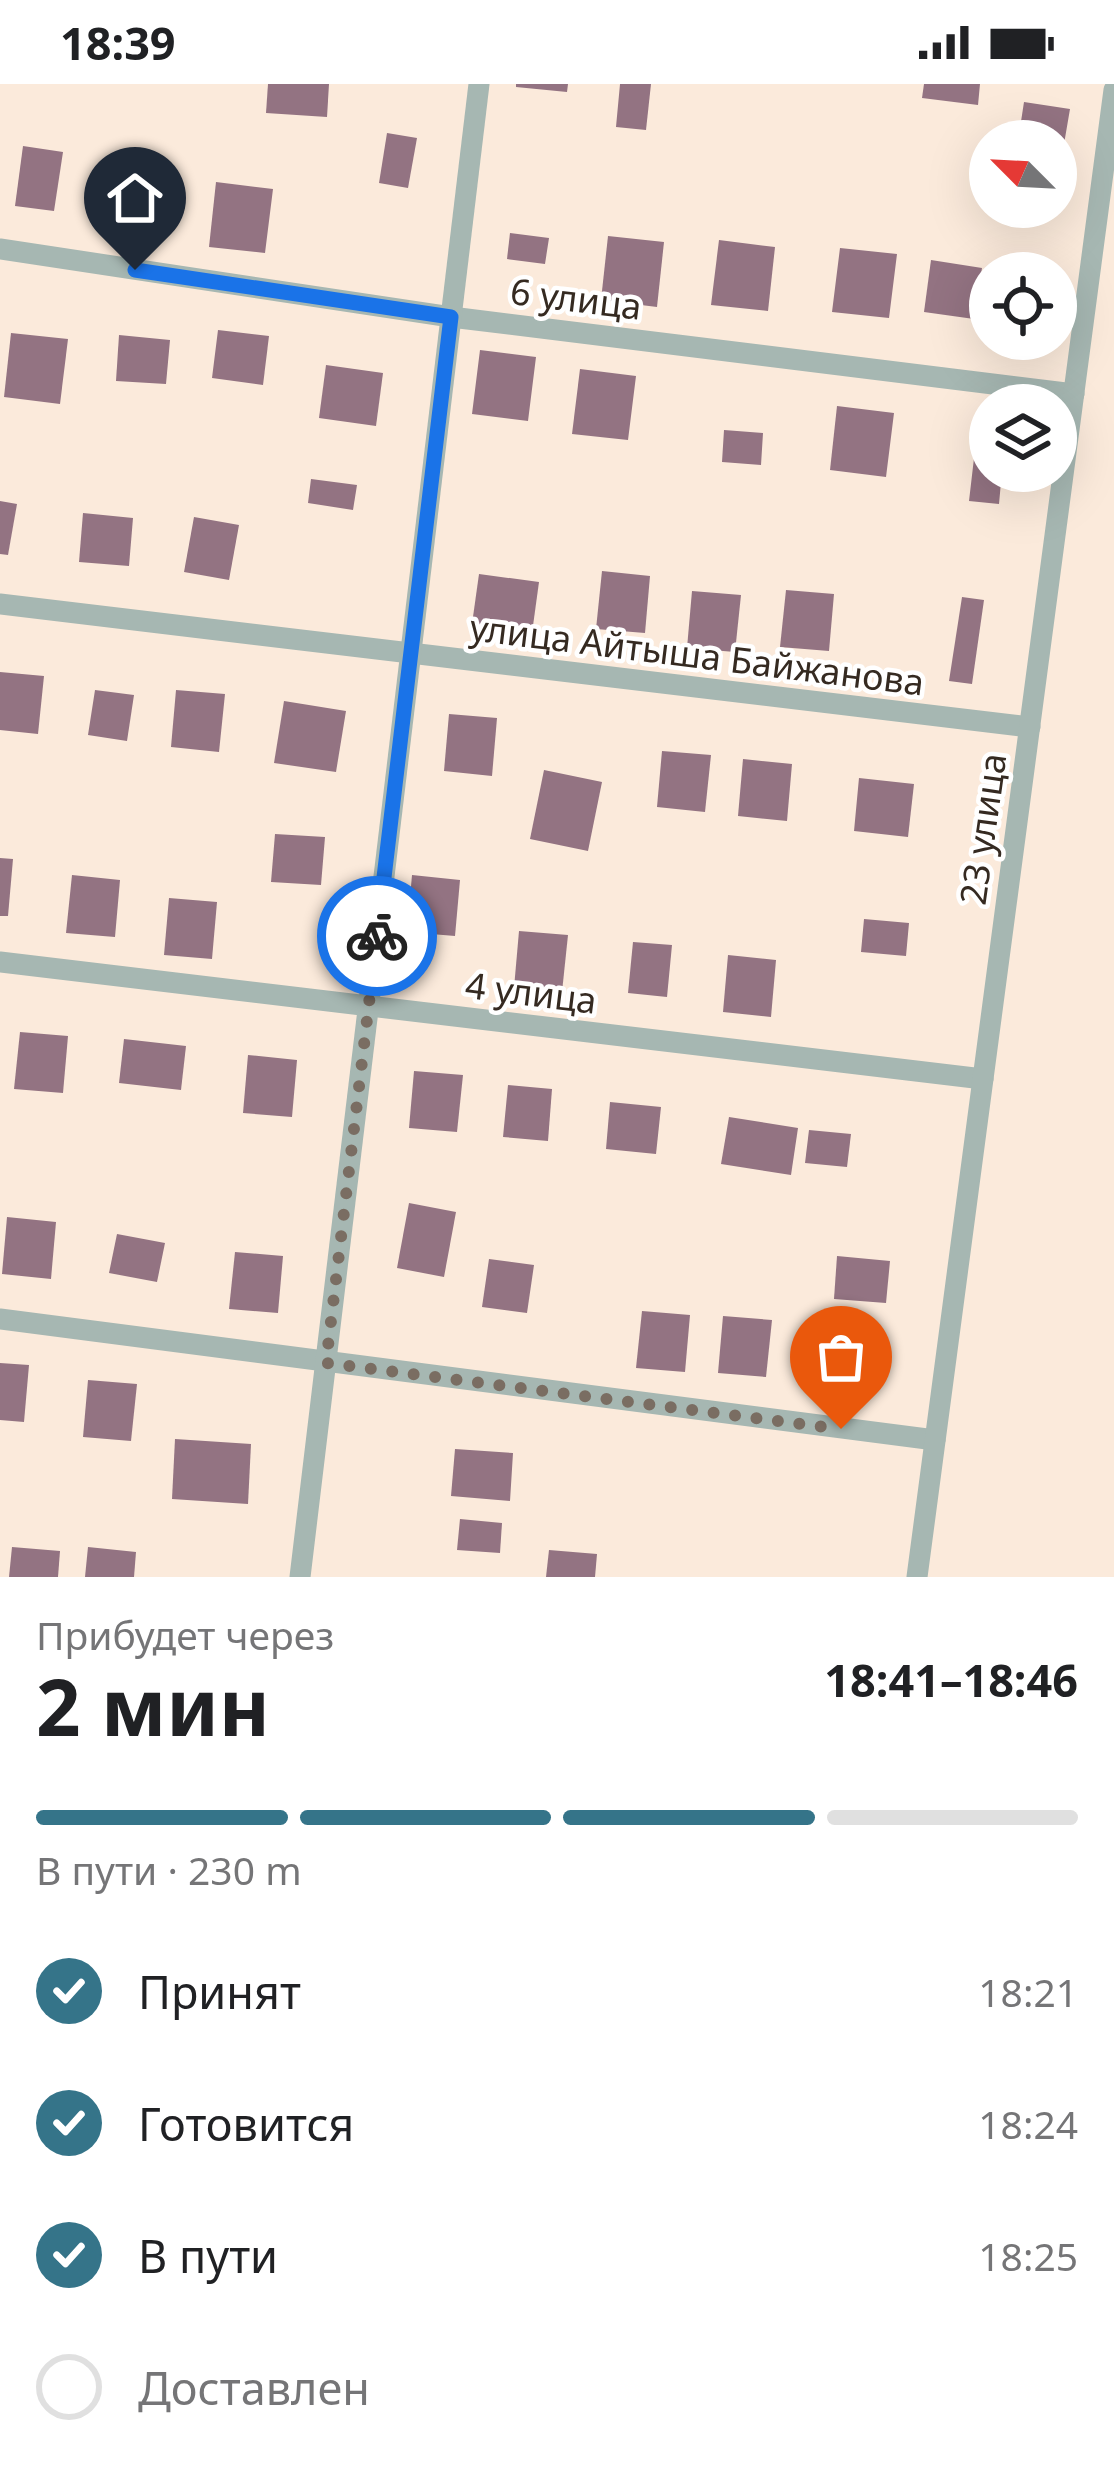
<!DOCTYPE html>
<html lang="ru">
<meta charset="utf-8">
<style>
body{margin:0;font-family:"Noto Sans",sans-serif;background:#f2f2f2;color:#202124;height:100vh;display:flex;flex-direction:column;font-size:45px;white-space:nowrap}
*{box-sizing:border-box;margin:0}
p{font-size:39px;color:#757577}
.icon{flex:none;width:66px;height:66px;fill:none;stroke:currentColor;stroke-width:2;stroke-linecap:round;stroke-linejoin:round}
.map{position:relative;height:1493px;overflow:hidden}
.drawer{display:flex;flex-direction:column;background:#fff;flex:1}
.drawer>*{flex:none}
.needle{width:78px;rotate:294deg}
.tools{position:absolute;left:969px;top:36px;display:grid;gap:24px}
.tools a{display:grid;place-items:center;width:108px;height:108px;border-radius:50%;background:#fff;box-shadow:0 12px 48px #0002;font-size:60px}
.pin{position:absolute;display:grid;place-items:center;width:102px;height:102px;color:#fff;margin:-123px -51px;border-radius:50% 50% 50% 0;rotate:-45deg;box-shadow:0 0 12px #0007}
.pin .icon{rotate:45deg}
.courier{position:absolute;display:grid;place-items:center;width:120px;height:120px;margin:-60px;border:9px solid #1a73e8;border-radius:50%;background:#fff;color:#222;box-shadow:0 3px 15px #0007}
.overview em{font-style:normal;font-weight:700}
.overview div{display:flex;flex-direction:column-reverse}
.overview{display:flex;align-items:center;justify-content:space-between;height:204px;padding:0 36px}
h1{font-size:78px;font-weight:700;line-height:90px}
.bar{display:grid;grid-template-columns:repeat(4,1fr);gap:18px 12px;align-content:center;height:144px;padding:0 36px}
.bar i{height:15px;border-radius:9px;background:#e0e0e0}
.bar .current{background:#357489}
.bar p{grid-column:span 4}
ol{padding:0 36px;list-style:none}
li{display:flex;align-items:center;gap:36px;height:132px}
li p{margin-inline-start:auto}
li .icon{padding:12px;border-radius:50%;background:#357489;color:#fff;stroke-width:4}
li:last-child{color:#757577}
li i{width:66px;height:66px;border:6px solid #e0e0e0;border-radius:50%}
.status{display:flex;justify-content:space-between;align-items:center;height:84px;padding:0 60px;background:#fff;direction:ltr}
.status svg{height:33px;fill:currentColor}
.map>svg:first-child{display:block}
.building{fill:#937382}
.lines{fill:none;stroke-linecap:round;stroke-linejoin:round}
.street{stroke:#a6b7b2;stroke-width:21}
.done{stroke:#7a6d62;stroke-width:12;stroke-dasharray:0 21.6}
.route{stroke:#1a73e8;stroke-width:15}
.labels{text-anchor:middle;stroke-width:9;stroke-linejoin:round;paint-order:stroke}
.street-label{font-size:36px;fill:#352a21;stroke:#fff}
</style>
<div class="status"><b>18:39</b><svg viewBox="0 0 49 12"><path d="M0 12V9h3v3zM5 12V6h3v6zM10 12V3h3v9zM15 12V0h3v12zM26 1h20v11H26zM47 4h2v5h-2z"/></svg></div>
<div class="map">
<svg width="1114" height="1493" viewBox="0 0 1114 1493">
<rect width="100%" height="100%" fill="#fbeadb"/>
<g class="building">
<path d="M268 0H329L327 33 266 29Z"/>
<path d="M516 0H568L567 8 516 3Z"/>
<path d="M620 0H651L646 46 616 43Z"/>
<path d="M924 0H980L978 21 922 14Z"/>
<path d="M1024 18 1070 25 1058 95 1056 57H1018Z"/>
<path d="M387 49 417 54 408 104 379 99Z"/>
<path d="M23 62 63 68 54 127 15 122Z"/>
<path d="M111 86 167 93 160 157 103 151Z"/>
<path d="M216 98 273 105 265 169 209 163Z"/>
<path d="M510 149 549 154 545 180 507 175Z"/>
<path d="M608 152 664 158 657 223 601 216Z"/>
<path d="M719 156 775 163 768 227 711 221Z"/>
<path d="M840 164 897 170 889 234 832 228Z"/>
<path d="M931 176 982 184 974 235 924 228Z"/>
<path d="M218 246 269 252 263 301 212 294Z"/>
<path d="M11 249 68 255 60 320 4 313Z"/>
<path d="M119 251 170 256 166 300 116 297Z"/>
<path d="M480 266 536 273 528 337 472 330Z"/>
<path d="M326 281 383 289 376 342 319 334Z"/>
<path d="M580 285 636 292 628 356 572 350Z"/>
<path d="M837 322 894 329 886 393 830 386Z"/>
<path d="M724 346 763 349 761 381 722 378Z"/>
<path d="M976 357 990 359V387H1002L999 420 969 417Z"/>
<path d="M311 395 357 401 353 426 308 419Z"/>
<path d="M0 417 17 420 8 471 0 470Z"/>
<path d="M83 429 133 434 129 482 79 478Z"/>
<path d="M194 433 239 441 229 496 184 488Z"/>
<path d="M602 487 650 492 645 549 596 545Z"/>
<path d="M479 490 539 498 532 549 472 540Z"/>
<path d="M786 506 834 510 829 567 780 563Z"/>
<path d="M692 507 741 511 735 568 687 564Z"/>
<path d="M962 513 984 516 972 600 949 597Z"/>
<path d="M0 588 44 592 38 650 0 646Z"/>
<path d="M95 606 134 611 127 657 88 651Z"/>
<path d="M176 606 225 610 219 668 171 663Z"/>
<path d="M284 617 346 627 336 688 274 679Z"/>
<path d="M449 630 497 634 492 692 444 687Z"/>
<path d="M662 667 711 671 705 728 657 723Z"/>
<path d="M743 675 792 680 787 737 738 732Z"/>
<path d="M544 686 602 698 588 767 530 755Z"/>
<path d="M859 694 914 700 908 753 854 747Z"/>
<path d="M275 750 325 753 321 801 271 798Z"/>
<path d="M0 774 13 775 8 832H0Z"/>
<path d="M72 791 120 796 115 853 66 849Z"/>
<path d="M412 791 460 796 455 852 407 848Z"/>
<path d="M169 814 217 818 212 875 164 871Z"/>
<path d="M864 835 909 839 906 872 861 868Z"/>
<path d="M519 847 568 851 562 908 514 904Z"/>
<path d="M633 858 672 861 667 913 628 909Z"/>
<path d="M728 871 776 876 771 933 723 928Z"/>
<path d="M20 948 68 952 63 1009 14 1005Z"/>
<path d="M124 955 186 962 181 1006 119 999Z"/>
<path d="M248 971 297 976 292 1033 243 1029Z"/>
<path d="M414 987 463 991 457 1048 409 1044Z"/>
<path d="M508 1001 552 1005 548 1057 503 1053Z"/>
<path d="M610 1018 661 1023 656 1070 606 1065Z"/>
<path d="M729 1033 798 1044 791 1091 721 1080Z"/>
<path d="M809 1046 851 1050 847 1083 805 1079Z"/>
<path d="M409 1119 456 1128 444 1193 397 1184Z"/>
<path d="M7 1133 56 1138 51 1195 2 1190Z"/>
<path d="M117 1150 165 1159 157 1198 109 1189Z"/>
<path d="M235 1168 283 1172 278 1229 229 1225Z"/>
<path d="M837 1172 890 1177 886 1219 834 1215Z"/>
<path d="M489 1175 534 1181 527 1229 482 1223Z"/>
<path d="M642 1227 690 1231 685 1288 636 1284Z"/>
<path d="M723 1232 772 1236 766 1293 718 1289Z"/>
<path d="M846 1256 886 1266 880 1293 840 1283Z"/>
<path d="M0 1279 29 1281 24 1338 0 1336Z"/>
<path d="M88 1296 137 1300 131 1357 83 1353Z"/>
<path d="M175 1355 251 1360 248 1420 172 1415Z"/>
<path d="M455 1365 513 1369 510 1417 451 1412Z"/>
<path d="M460 1435 502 1439 500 1469 457 1466Z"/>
<path d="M12 1463 60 1467 58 1493H9Z"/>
<path d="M88 1463 136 1468 134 1493H85Z"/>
<path d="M549 1466 597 1470 595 1493H546Z"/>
</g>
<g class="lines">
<g class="street">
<path d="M0 165 451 233 1074 310"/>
<path d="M0 520 1030 643"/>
<path d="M0 878 983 995"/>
<path d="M0 1235 935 1356"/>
<path d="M300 1493 479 0"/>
<path d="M917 1493 1114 6"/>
</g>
</g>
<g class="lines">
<path class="done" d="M377 852 326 1279 841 1345"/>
<path class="route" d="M135 186 451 233 377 852"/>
</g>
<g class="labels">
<g class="street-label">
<text transform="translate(576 215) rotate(7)" y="13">6 улица</text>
<text transform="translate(697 571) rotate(7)" y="13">улица Айтыша Байжанова</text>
<text transform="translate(983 745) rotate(-82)" y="13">23 улица</text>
<text transform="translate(531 909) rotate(7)" y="13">4 улица</text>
</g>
</g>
</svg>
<div class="tools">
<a><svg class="needle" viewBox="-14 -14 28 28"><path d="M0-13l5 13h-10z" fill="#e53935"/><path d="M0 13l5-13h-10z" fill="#757577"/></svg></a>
<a><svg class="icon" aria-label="locate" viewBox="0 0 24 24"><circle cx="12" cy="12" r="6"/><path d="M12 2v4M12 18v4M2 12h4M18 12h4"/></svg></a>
<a><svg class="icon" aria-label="layers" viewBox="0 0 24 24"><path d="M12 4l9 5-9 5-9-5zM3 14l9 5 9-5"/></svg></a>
</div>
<div class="pin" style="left:841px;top:1345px;background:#ea580c"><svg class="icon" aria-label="bag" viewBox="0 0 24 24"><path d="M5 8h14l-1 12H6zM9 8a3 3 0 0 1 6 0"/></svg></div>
<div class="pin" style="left:135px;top:186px;background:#1f2937"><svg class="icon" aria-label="home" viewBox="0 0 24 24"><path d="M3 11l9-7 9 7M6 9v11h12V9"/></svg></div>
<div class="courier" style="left:377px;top:852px"><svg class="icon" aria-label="bike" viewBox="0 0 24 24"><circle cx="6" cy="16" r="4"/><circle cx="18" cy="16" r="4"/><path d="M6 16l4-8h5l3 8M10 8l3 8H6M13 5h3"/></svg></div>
</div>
<section class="drawer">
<div class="overview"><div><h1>2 мин</h1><p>Прибудет через</p></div><em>18:41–18:46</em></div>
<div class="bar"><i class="current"></i><i class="current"></i><i class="current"></i><i></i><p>В пути · 230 m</p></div>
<ol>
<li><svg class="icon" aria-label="check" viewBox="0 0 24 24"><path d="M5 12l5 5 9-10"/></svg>Принят<p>18:21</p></li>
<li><svg class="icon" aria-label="check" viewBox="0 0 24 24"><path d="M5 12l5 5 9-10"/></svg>Готовится<p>18:24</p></li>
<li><svg class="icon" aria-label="check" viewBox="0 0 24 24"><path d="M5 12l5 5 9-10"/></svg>В пути<p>18:25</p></li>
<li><i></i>Доставлен</li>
</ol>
</section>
